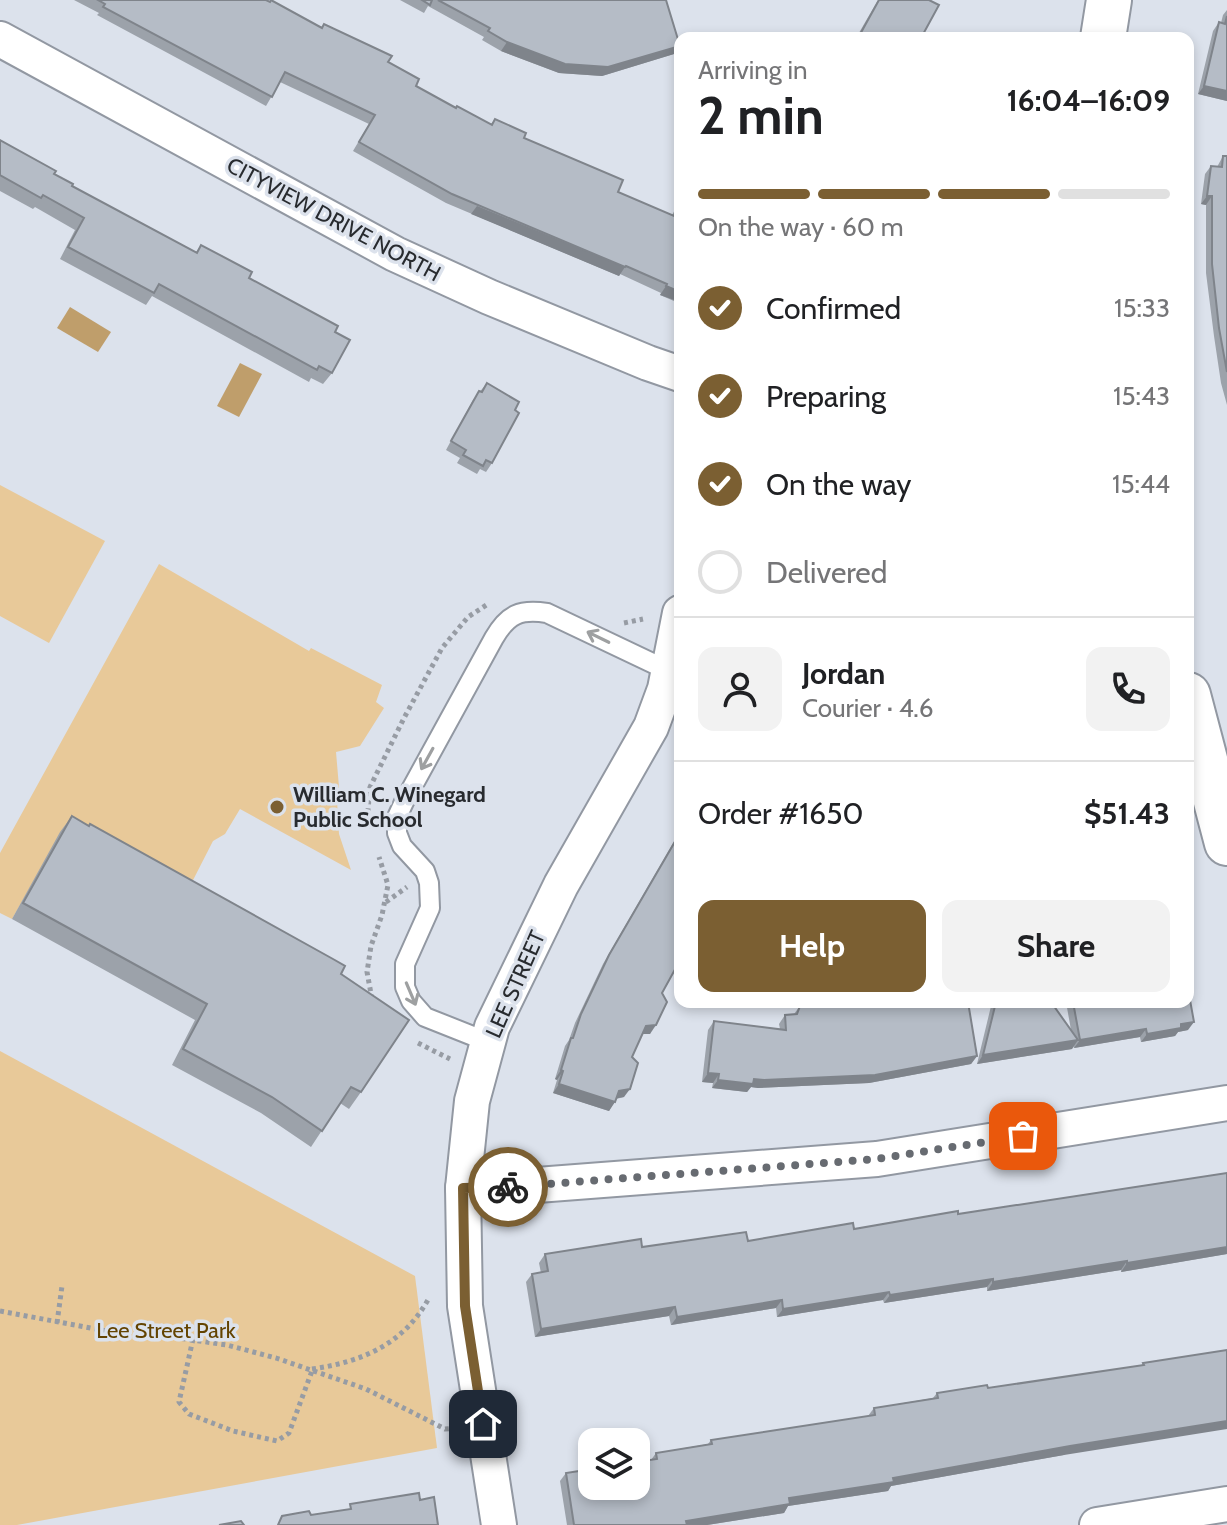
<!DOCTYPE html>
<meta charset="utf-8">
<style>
body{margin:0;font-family:Cabin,sans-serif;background:#f2f2f2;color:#202124;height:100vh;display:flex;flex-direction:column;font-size:30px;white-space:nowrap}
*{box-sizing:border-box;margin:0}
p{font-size:26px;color:#757577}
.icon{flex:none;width:44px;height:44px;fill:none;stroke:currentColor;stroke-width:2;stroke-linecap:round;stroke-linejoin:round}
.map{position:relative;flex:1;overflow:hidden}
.drawer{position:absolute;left:674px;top:32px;width:520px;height:976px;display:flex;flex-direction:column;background:#fff;border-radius:16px;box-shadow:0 4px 12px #0003}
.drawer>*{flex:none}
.buttons{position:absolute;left:578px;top:1428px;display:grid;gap:16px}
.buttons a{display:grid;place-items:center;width:72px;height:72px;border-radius:16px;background:#fff;box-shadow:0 4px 12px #0003;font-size:40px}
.pin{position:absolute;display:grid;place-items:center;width:68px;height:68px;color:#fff;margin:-34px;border-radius:16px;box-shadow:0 4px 12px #0006}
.courier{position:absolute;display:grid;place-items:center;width:80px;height:80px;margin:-40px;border:6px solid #7b5f32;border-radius:50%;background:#fff;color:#222;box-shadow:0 2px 10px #0007}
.headline em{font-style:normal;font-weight:800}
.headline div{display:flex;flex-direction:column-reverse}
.headline{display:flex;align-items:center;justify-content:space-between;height:136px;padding:0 24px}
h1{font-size:52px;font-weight:800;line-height:60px}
.bar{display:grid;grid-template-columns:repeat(4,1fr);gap:12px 8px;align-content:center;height:96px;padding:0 24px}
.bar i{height:10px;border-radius:6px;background:#e0e0e0}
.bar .selected{background:#7b5f32}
.bar p{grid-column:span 4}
.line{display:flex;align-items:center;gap:20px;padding:0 24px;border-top:2px solid #e0e0e0}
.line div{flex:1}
.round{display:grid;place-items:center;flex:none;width:84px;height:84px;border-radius:16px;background:#f2f2f2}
ol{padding:0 24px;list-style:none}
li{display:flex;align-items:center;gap:24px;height:88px}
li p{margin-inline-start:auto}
li .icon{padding:8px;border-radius:50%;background:#7b5f32;color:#fff;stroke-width:4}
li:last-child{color:#757577}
li i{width:44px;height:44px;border:4px solid #e0e0e0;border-radius:50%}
.primary-button{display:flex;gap:16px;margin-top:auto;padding:16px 24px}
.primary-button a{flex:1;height:92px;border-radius:16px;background:#7b5f32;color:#fff;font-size:32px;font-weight:800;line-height:92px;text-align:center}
.primary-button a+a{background:#f2f2f2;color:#202124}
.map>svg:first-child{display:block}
.green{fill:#e8c999}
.water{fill:#bf9e6b}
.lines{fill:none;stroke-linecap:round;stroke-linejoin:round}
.lane-casing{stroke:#9298a2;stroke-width:22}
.street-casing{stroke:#9298a2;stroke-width:38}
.secondary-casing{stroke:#9298a2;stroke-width:48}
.path{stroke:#979ca4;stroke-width:5;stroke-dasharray:4 4;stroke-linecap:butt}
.lane{stroke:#fff;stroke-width:18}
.street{stroke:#fff;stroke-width:34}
.secondary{stroke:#fff;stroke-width:44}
.wall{fill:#9ca2aa}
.shaded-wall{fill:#7f848b}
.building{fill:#b5bcc6;stroke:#7f848b;stroke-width:2}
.oneway{stroke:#9ea0a1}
.done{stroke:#676b71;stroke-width:8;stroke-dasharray:0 14.4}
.route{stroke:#7b5f32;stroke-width:10}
.poi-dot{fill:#7b5f32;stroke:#dce2ec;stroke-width:3}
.labels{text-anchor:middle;stroke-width:7;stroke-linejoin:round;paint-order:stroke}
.street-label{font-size:22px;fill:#282b2f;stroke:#dce2ec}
.poi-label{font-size:22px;font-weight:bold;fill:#282b2f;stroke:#dce2ec;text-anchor:start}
.park-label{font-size:22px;fill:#634300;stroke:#dce2ec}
</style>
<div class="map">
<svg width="1227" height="1525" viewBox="0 0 1227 1525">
<rect width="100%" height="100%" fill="#dce2ec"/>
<g class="green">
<path d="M0 485 105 541 49 643 0 616Z"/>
<path d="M159 564 309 651 311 648 382 685 376 702 384 708 360 746 336 752 339 787 337 801 339 834 351 870 240 809 225 834 213 841 190 886 61 833 12 919 0 913V853Z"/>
<path d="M0 1051 415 1276 437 1448 17 1525H0Z"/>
</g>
<g class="water">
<path d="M70 307 111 332 98 352 57 328Z"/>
<path d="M240 363 262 374 239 417 217 406Z"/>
</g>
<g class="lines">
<g class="lane-casing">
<path id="lane" d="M488 1042 425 1017 411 1001 405 987V964L430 908 429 883 425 871 402 846 397 833V817L404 802 494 638C508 614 520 609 547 613L669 671"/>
</g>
<g class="street-casing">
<g id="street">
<path d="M0 39 395 254 489 297 648 363 680 374"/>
<path d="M463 1188 511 1187 877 1159 1227 1103"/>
<path d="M499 1525 465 1306 463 1188 472 1101 492 1027 561 885 651 727 665 689 680 613"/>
<path d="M1097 1525 1227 1504"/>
</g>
</g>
<g class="secondary-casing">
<g id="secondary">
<path d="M1103 38 1109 0"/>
<path d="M1188 695 1227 843"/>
</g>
</g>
<g class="path">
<path d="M624 623 643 619"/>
<path d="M371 828 368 810 370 787 404 718 442 648 468 617 488 604"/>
<path d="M386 902 407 887"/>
<path d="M372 999 367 972 371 946 382 915 388 885 379 857"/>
<path d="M418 1043 450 1059"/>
<path d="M0 1311 117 1333 172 1337 227 1345 276 1358 366 1389 445 1429 456 1428"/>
<path d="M57 1323 62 1286"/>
<path d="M193 1339 179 1402 189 1414 233 1431 277 1441 289 1433 312 1371"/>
<path d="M312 1369C362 1362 404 1344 429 1298"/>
</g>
<use href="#lane" class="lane"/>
<use href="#street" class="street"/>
<use href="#secondary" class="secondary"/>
</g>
<g class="wall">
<path d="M74 0H266L322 28 324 24 388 62 416 86 456 108 491 124 495 119 524 138 618 192 672 215 680 201 674 301 660 295 661 293 620 274 619 276 446 203 353 151 369 124 280 82 266 106 97 15 99 13Z"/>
<path d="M400 0H666L680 46 674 54 602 76 559 73 501 51 482 40 484 37 428 6 424 13Z"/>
<path d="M878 0H929L921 38H856Z"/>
<path d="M1227 10V101L1198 94 1213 31 1219 22 1221 23 1223 15Z"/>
<path d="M0 140 72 186 196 252 201 245 249 278 335 332 332 373 323 384 311 378 309 382 152 296 146 305 60 259 75 230 35 207 33 209 0 191Z"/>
<path d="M1223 156H1227V405L1221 383 1214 336 1206 273V205L1201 204 1205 174 1211 166 1217 167Z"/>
<path d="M487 383 515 410 492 463 486 472 480 469 477 474 457 463 460 458 446 450 473 400Z"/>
<path d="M72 816 341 974 361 1092 349 1109 340 1103 311 1147 261 1113 172 1065 195 1020 12 919 60 832Z"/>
<path d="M680 831V973L673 972 662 993 650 1034H642L632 1057 624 1097 616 1099 609 1111 553 1093 557 1080 555 1079 565 1046 569 1040 575 1023 603 964Z"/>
<path d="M992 1002H1051L1071 1030 1066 1002H1188V1030L1178 1032 1175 1036 1141 1042 1140 1037 1074 1048 1073 1046 1072 1049 977 1064Z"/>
<path d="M800 1006 977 1056 971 1064 869 1083 758 1088 751 1087 747 1092 712 1088 713 1083 702 1082 708 1030 714 1021 780 1029 779 1024 785 1015 794 1014Z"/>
<path d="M1227 1176V1254L1121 1272V1270L987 1291V1287L884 1303 883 1300 777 1317 776 1308 671 1325 669 1316 535 1337 526 1282 532 1274 541 1273 539 1263 545 1254 748 1241 854 1229Z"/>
<path d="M1227 1350 1064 1455 891 1486 888 1491 788 1506 784 1513 707 1525H567L560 1481 566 1473 651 1460 656 1453 708 1444 711 1440 868 1416 874 1408 933 1398 937 1393 988 1388 1142 1366 1143 1363Z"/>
</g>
<g class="shaded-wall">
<path d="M507 42 680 46 674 54 602 76 559 73 501 51Z"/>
<path d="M1204 86 1227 91V101L1198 94Z"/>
<path d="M1207 196H1212L1206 205 1201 204Z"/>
<path d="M477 206 625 267 619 276 471 214Z"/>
<path d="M666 286 680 292V302L660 295Z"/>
<path d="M678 964H680V973L672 972Z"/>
<path d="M1194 1022 1188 1030 1178 1032 1175 1036 1141 1042 1147 1034 1181 1024Z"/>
<path d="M656 1025 650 1034H640L646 1026Z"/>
<path d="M1146 1029 1140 1037 1074 1048 1080 1040Z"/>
<path d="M1078 1040 1072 1049 977 1064 983 1055Z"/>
<path d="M977 1056 971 1064 869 1083 758 1088 751 1087 747 1092 712 1088 718 1080 754 1079Z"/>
<path d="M561 1070 563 1071 557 1080 555 1079Z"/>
<path d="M708 1073 719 1074 713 1083 702 1082Z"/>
<path d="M559 1084 615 1102 609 1111 553 1093Z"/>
<path d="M630 1089 624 1097 613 1099 619 1091Z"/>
<path d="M1227 1247V1254L1121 1272 1127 1263Z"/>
<path d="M1127 1261 1121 1270 987 1291 993 1282Z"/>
<path d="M993 1279 987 1287 884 1303 890 1295Z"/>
<path d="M889 1292 883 1300 777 1317 783 1309Z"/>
<path d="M782 1300 776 1308 671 1325 677 1317Z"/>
<path d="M675 1307 669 1316 535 1337 541 1329Z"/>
<path d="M1227 1421V1429L1064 1455 891 1486 888 1491 788 1506 784 1513 707 1525H683L686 1521 789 1498 893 1478 1070 1446Z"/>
</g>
<g class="building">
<path d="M98 0H266L270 2 271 0 322 28 324 24 392 56 388 62 419 79 416 86 456 108 457 106 492 125 495 119 526 133 524 138 623 180 618 192 674 216 680 201V292L666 286 667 284 626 266 625 267 452 194 359 142 375 115 285 72 272 97 103 7 105 4Z"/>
<path d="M422 0H432L430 5Z"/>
<path d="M438 0H666L680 46 608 67 565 64 507 42 488 31 490 28Z"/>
<path d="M879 0H929L939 5 921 38H858Z"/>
<path d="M1227 16V91L1204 86 1219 22 1225 24Z"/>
<path d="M0 140 56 171 54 174 73 184 72 186 197 253 201 245 252 272 249 278 338 326 335 332 350 340 332 373 319 366 317 370 159 284 154 293 68 247 84 218 43 195 41 198 0 175Z"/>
<path d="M1223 156H1227V372L1219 328 1212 264V196H1207L1211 166 1222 167Z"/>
<path d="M487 383 519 402 515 410 519 413 492 463 486 460 483 466 463 455 466 450 451 441 479 391 482 392Z"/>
<path d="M72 816 89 826 90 824 333 959 345 966 341 974 409 1020 361 1092 351 1087 322 1131 272 1097 183 1049 207 1004 23 903Z"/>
<path d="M680 833V964H678L662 993 667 1002 656 1025 646 1026 632 1057 638 1063 630 1089 619 1091 615 1102 559 1084 563 1071 561 1070 571 1038H573L581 1014 609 955Z"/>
<path d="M1188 989 1194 1022 1181 1024V1028L1147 1034 1146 1029 1080 1040 1073 1002H1188Z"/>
<path d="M850 1002H968L977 1056 875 1075 764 1080 754 1079 753 1084 718 1080 719 1074 708 1073 714 1021 786 1030 785 1015 797 1014 800 1006Z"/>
<path d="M996 1002H1051L1078 1040 983 1055Z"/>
<path d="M1227 1173V1247L1127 1263V1261L993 1282V1279L890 1295 889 1292 783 1309 782 1300 677 1317 675 1307 541 1329 532 1274 548 1271 545 1254 641 1239 642 1247 746 1232 748 1241 853 1223 854 1229 958 1211V1214Z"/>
<path d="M1227 1350V1421L1070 1446 893 1478 894 1482 789 1498 790 1504 686 1521 687 1525H574L566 1473 592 1469V1486H636V1462L657 1459 656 1453 712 1444 711 1440 875 1415 874 1408 938 1398 937 1393 987 1385 988 1388 1144 1365 1143 1363Z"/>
<path d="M419 1493 420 1500 434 1497 438 1525H278L282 1516 309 1511 311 1515 351 1509 350 1504Z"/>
<path d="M241 1521 244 1525H219Z"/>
</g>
<defs><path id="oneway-shaft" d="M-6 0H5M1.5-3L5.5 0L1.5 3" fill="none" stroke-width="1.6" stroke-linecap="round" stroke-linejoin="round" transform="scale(2)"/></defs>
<g class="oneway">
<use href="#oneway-shaft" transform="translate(598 637) rotate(-154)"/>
<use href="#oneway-shaft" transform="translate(427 759) rotate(119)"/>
<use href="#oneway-shaft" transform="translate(411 994) rotate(67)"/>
</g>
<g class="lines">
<path class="done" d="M508 1187 877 1159 1023 1136"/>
<path class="route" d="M483 1424 465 1306 463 1188 508 1187"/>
</g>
<circle class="poi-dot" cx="277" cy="807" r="8"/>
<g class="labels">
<g class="street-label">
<text transform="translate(334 219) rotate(28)" y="8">CITYVIEW DRIVE NORTH</text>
<text transform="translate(515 984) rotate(-66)" y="8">LEE STREET</text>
</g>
<g class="poi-label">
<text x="293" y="802">William C. Winegard<tspan x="293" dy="25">Public School</tspan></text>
</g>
<g class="park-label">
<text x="166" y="1338">Lee Street Park</text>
</g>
</g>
</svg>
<div class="buttons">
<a><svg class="icon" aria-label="layers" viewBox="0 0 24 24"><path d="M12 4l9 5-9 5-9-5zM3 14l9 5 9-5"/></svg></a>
</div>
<div class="pin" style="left:1023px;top:1136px;background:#ea580c"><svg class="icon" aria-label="bag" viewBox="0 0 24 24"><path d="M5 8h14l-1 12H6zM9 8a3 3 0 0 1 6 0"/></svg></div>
<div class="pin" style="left:483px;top:1424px;background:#1f2937"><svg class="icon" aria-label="home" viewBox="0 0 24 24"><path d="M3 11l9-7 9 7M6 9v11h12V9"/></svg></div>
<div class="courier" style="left:508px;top:1187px"><svg class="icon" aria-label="bike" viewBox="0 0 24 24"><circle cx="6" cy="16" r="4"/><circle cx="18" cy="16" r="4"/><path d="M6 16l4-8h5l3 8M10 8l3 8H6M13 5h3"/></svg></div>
<section class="drawer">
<div class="headline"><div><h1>2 min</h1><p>Arriving in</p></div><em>16:04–16:09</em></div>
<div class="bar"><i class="selected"></i><i class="selected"></i><i class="selected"></i><i></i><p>On the way · 60 m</p></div>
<ol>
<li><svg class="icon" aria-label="check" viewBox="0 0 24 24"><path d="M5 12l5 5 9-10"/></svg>Confirmed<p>15:33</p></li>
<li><svg class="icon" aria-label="check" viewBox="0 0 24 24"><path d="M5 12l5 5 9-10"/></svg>Preparing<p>15:43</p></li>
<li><svg class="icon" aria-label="check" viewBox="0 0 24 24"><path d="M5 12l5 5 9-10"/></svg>On the way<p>15:44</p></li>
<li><i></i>Delivered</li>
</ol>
<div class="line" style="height:144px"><a class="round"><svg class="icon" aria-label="person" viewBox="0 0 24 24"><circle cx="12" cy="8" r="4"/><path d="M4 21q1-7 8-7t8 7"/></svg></a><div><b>Jordan</b><p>Courier · 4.6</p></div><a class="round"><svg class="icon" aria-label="phone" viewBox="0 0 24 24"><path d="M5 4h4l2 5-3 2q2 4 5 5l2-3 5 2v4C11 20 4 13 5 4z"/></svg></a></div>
<div class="line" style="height:104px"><div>Order #1650</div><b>$51.43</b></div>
<div class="primary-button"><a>Help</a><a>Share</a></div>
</section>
</div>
